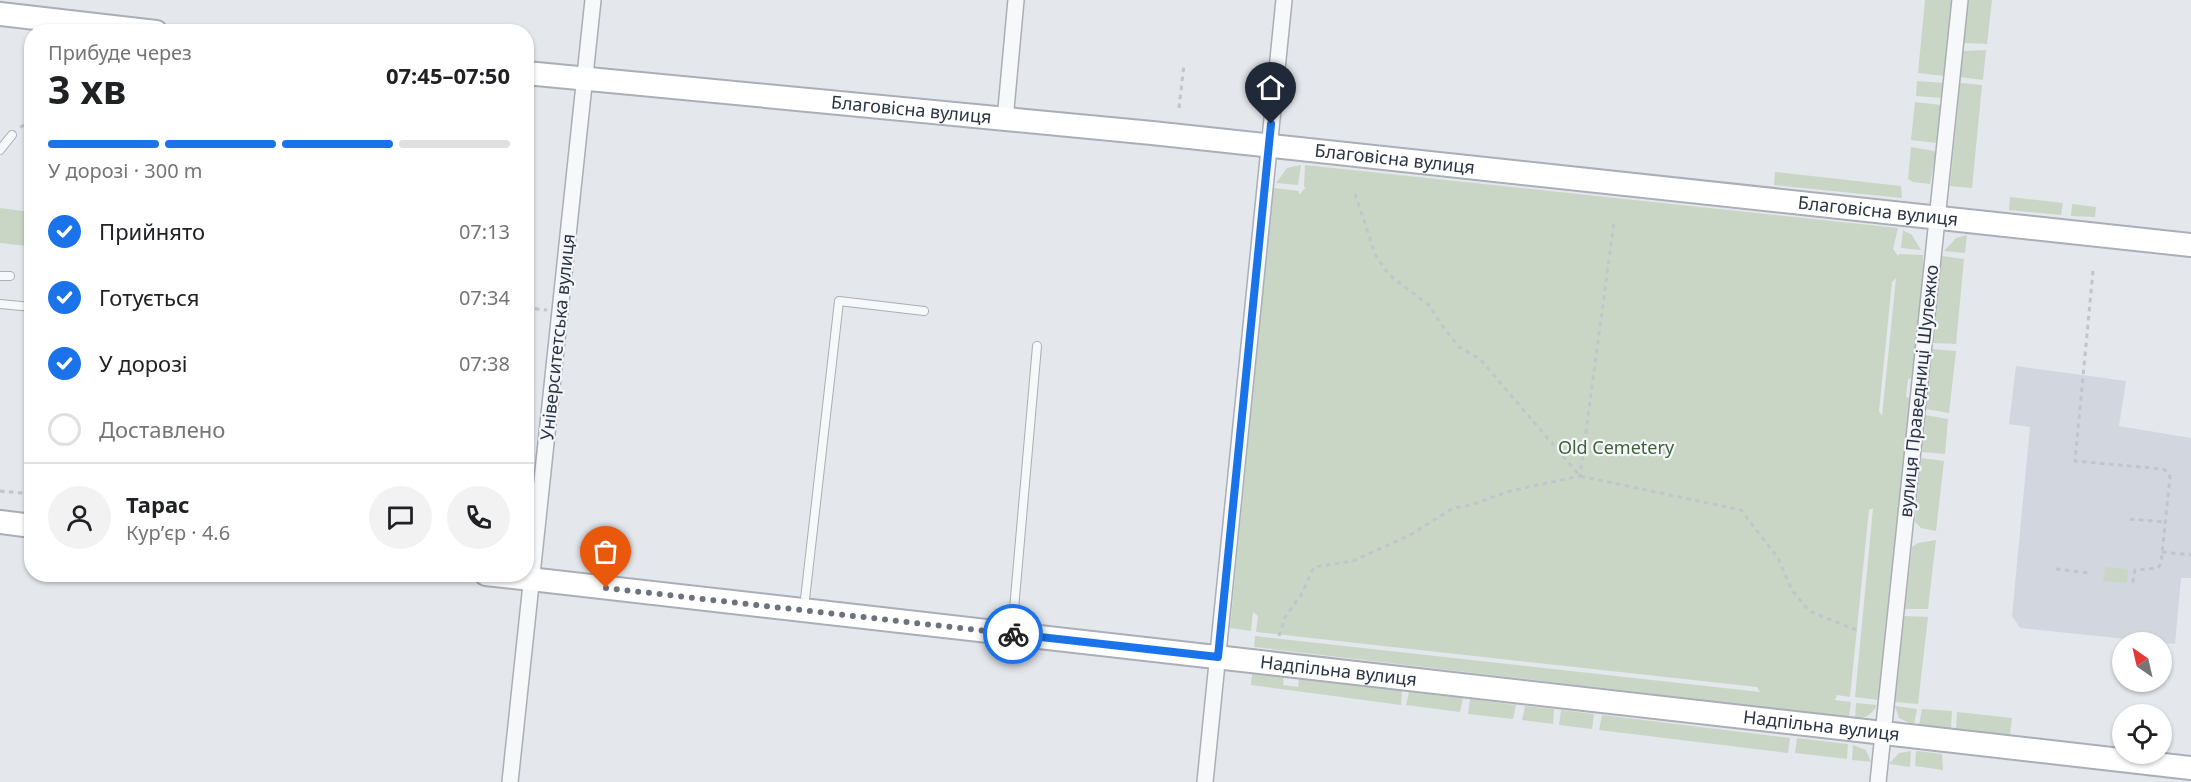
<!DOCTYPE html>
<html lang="uk">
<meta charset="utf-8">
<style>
body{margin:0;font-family:"Noto Sans",sans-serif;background:#f2f2f2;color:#202124;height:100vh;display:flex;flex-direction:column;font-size:22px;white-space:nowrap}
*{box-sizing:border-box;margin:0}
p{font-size:20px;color:#757577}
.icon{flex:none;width:33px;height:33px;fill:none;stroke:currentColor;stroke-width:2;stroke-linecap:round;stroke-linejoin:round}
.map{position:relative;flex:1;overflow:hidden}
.drawer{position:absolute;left:24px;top:24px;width:510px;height:558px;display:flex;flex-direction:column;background:#fff;border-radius:24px;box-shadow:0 2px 4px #0004}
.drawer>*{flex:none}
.needle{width:39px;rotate:326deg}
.buttons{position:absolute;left:2112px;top:632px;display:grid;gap:12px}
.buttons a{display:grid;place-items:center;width:60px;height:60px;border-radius:50%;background:#fff;box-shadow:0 2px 4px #0004;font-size:30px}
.pin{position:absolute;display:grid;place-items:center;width:51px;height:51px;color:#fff;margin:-62px -26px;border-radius:50% 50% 50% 0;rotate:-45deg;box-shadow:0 0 6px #0007}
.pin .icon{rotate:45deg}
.courier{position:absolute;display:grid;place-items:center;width:60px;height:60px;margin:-30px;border:4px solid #1a73e8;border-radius:50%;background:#fff;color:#222;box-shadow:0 2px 8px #0007}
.summary em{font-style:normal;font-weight:700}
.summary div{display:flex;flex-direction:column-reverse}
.summary{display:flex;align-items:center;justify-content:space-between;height:102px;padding:0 24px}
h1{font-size:39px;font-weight:700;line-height:45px}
.bar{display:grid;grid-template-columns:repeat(4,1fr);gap:9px 6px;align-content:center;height:72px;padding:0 24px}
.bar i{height:8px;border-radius:4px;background:#e0e0e0}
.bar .selected{background:#1a73e8}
.bar p{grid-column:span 4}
.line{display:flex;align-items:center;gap:15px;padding:0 24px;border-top:2px solid #e0e0e0}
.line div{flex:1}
.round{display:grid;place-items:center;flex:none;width:63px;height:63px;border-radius:32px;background:#f2f2f2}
ol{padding:0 24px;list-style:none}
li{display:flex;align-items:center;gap:18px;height:66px}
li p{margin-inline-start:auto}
li .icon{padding:6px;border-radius:50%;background:#1a73e8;color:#fff;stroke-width:4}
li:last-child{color:#757577}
li i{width:33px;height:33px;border:3px solid #e0e0e0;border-radius:50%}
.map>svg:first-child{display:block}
.built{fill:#d2d6de}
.green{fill:#c9d6c5;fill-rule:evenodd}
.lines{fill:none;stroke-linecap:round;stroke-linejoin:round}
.lane-casing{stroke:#a9aeb7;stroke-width:10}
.street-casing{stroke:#a9aeb7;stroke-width:18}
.secondary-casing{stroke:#a9aeb7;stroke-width:26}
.path{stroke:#c2c5cb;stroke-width:3;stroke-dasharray:4.5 4.5;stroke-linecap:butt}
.lane{stroke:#f7f8fa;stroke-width:8}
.street{stroke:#f7f8fa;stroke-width:15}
.secondary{stroke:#fff;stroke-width:22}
.done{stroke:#6c737f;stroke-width:6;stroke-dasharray:0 10.8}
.route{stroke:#1a73e8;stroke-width:8}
.labels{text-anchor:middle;stroke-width:4.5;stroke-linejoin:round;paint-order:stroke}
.street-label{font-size:18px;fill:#2b3445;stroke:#f4f6f9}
.park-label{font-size:18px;fill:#3f6138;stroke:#f4f6f9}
</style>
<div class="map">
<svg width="2191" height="782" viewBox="0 0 2191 782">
<rect width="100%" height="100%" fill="#e4e7ec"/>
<path class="built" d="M2016 366 2126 381 2119 426 2191 438V578H2181L2175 644 2020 628 2012 616 2030 427 2009 424Z"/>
<g class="green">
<path d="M1925 0H1952L1944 76 1918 73Z"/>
<path d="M1969 0H1992L1987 44 1964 43Z"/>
<path d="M1986 50 1983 80 1960 77 1963 51Z"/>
<path d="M1917 81 1943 83 1942 98 1916 96Z"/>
<path d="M1960 83 1982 85 1972 188 1950 186Z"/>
<path d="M1915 102 1941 105 1937 143 1911 140Z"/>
<path d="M1911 147 1934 151 1936 154 1930 184 1913 182 1908 179Z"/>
<path d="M1301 165 1298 185 1276 183 1287 168Z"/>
<path d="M1305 165 1898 228 1893 249 1898 256 1899 254 1923 255V274L1912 378 1908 379 1906 397 1910 398 1878 700 1855 697 1873 508 1869 510 1850 697 1837 695 1835 700 1851 702 1849 717 1254 647 1255 636 1760 692 1757 687 1256 632 1258 616 1253 612 1251 631 1230 628 1273 191 1274 188 1299 191V195L1306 187H1304ZM1896 278 1882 416 1879 411 1892 282Z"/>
<path d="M1775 172 1901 186 1902 198 1774 185Z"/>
<path d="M2010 197 2063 203 2061 215 2009 210Z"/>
<path d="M2072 204 2096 207 2095 217 2071 216Z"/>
<path d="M0 208 31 212 27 246 0 243Z"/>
<path d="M1903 230 1912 235 1921 250 1901 248Z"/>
<path d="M1967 235 1965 253 1944 251 1956 238Z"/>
<path d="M1942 256 1964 259 1956 344 1933 343Z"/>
<path d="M1932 349 1956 351 1949 413 1926 409Z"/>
<path d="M1925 415 1948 419 1945 454 1921 452Z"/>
<path d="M1921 458 1944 461 1936 531 1921 528 1915 522Z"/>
<path d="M1936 540 1928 609H1905L1912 547 1918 543Z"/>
<path d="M2105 567 2128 569 2127 583 2103 581Z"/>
<path d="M1904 616 1928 617 1918 704 1895 702Z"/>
<path d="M1252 674 1284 677 1283 685 1298 687 1299 679 1402 691 1401 705 1251 685Z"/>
<path d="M1409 692 1463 698 1460 712 1406 705Z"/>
<path d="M1470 699 1516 705 1513 719 1468 714Z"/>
<path d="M1856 703 1877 705C1872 714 1866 719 1855 718Z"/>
<path d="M1525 706 1554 709 1553 724 1522 720Z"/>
<path d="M1895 706 1917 709 1914 725 1899 718Z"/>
<path d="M1922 709 1952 711 1951 729 1919 725Z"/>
<path d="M1561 710 1594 714 1592 729 1559 725Z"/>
<path d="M1957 712 2012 718 2010 735 1956 729Z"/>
<path d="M1602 715 1790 738 1788 753 1599 730Z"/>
<path d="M1797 738 1848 744 1847 759 1795 753Z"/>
<path d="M1853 745 1866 750 1871 762 1852 760Z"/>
<path d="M1911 751 1910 767 1889 764 1899 753Z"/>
<path d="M1916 751 1942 754 1943 770 1915 766Z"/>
</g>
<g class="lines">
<g class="lane-casing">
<g id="lane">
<path d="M0 150 12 135"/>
<path d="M0 276H10"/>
<path d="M0 304 32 307"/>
<path d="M804 608 839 301 924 311"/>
<path d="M1012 632 1037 346"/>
</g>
</g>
<g class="street-casing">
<g id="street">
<path d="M1005 120 1016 0"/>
<path d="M510 782 593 0"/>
<path d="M1205 782 1284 0"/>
<path d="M1878 782 1960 0"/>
</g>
</g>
<g class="secondary-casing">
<g id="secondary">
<path d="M0 14 156 32"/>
<path id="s1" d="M526 73 1152 133 2191 245"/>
<path d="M0 522 32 526"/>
<path id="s2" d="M486 574 2191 768"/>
</g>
</g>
<g class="path">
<path d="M1179 108 1184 64"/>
<path d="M20 127 32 122"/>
<path d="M1355 194 1375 254 1388 274 1430 306 1441 324 1459 347 1480 359 1580 476 1741 510 1778 558 1792 590 1809 611 1859 631"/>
<path d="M2093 271 2075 461 2163 469 2168 472 2170 477 2161 563 2158 568 2135 570 2132 587"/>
<path d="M526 308 547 310"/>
<path d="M0 491 32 494"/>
<path d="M2130 519 2165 522"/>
<path d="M2162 552 2191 555"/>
<path d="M2056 569 2089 573"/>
<path d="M1279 636 1285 617 1301 595 1314 567 1353 561 1410 535 1453 508 1471 505 1510 491 1580 476 1614 222"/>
</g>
<use href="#lane" class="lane"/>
<use href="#street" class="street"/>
<use href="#secondary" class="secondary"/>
</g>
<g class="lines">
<path class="done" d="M606 588 1013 634"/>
<path class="route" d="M1013 634 1218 657 1271 124"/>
</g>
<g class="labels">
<g class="street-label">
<text dy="6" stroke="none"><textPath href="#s1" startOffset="387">Благовісна вулиця</textPath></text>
<text dy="6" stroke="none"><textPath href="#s1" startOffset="873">Благовісна вулиця</textPath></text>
<text dy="6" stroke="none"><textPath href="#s1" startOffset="1359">Благовісна вулиця</textPath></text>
<text transform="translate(558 337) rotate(-84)" y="6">Університетська вулиця</text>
<text transform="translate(1919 391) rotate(-84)" y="6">вулиця Праведниці Шулежко</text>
<text dy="6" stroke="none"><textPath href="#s2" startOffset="858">Надпільна вулиця</textPath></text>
<text dy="6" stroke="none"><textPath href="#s2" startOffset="1344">Надпільна вулиця</textPath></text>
</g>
<g class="park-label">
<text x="1616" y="454">Old Cemetery</text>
</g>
</g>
</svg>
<div class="buttons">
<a><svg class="needle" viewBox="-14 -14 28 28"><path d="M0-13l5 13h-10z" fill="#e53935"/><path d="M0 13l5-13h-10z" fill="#757577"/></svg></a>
<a><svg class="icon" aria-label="locate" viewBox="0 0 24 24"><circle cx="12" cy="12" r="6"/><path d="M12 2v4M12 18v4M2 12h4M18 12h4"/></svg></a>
</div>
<div class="pin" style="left:606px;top:588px;background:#ea580c"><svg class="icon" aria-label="bag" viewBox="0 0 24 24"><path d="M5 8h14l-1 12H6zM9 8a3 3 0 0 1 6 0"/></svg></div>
<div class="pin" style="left:1271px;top:124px;background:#1f2937"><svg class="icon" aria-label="home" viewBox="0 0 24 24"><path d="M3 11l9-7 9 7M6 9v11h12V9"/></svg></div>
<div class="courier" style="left:1013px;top:634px"><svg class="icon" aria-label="bike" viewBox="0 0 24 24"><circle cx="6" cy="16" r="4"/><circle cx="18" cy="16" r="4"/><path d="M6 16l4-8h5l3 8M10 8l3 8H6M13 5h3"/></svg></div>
<section class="drawer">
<div class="summary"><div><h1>3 хв</h1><p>Прибуде через</p></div><em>07:45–07:50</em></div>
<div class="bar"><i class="selected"></i><i class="selected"></i><i class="selected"></i><i></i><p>У дорозі · 300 m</p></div>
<ol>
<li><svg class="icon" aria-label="check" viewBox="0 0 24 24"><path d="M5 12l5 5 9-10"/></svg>Прийнято<p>07:13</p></li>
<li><svg class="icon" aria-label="check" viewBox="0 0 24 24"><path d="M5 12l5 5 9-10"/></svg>Готується<p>07:34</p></li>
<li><svg class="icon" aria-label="check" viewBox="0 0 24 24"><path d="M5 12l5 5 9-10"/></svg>У дорозі<p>07:38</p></li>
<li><i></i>Доставлено</li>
</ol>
<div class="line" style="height:108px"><a class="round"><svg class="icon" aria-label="person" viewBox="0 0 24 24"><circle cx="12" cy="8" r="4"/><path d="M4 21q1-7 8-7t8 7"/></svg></a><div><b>Тарас</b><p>Кур’єр · 4.6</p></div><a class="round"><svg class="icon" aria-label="chat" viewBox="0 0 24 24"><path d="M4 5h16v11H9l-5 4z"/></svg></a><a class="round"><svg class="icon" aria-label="phone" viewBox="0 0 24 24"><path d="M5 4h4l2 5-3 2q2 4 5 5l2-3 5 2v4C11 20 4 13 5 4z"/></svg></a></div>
</section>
</div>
